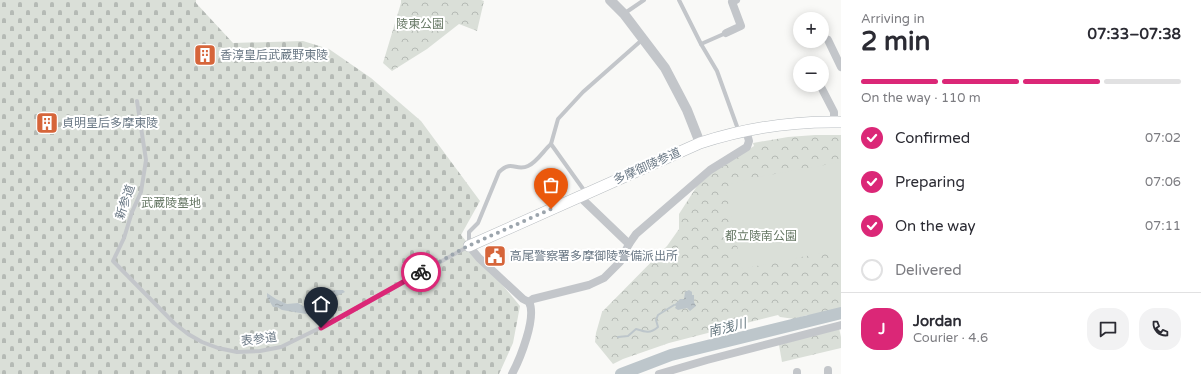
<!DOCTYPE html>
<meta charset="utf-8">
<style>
body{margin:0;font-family:"Varela Round","Noto Sans JP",sans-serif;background:#f2f2f3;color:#2b2b33;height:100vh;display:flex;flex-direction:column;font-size:15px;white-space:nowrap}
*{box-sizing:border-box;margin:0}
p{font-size:13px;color:#7c7c81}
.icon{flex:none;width:22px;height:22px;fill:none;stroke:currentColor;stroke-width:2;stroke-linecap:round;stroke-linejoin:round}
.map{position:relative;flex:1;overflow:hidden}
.drawer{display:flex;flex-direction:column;background:#fff;width:360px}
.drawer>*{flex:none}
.controls{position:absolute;left:793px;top:12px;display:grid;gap:8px}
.controls a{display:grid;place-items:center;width:36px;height:36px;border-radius:50%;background:#fff;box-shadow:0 2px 10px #0003;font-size:20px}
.pin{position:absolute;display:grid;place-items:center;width:34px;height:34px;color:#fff;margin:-41px -17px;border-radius:50% 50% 50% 0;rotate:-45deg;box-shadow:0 0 4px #0007}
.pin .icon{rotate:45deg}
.courier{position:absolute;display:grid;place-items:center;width:40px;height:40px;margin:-20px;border:3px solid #db2777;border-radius:50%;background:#fff;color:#222;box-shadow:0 1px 5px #0007}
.headline em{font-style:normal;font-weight:700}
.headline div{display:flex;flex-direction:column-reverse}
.headline{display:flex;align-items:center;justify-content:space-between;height:68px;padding:0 20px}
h1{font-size:26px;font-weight:700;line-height:30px}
.bar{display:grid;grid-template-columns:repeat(4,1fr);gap:6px 4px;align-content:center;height:48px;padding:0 20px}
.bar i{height:5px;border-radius:3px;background:#e1e1e2}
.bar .active{background:#db2777}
.bar p{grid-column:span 4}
.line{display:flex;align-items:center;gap:10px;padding:0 20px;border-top:1px solid #e1e1e2}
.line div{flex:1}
.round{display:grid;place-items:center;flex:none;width:42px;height:42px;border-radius:16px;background:#f2f2f3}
ol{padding:0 20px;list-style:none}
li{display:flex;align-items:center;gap:12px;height:44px}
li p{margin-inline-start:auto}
li .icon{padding:4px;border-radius:50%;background:#db2777;color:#fff;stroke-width:4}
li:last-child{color:#7c7c81}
li i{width:22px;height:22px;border:2px solid #e1e1e2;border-radius:50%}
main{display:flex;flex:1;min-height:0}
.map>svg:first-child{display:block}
.cemetery{fill:url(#cemetery-stones)}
.park{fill:url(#park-crowns)}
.pitch{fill:#dadfd8}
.water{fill:url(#water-ripples)}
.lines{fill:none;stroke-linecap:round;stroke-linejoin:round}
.stream{stroke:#bdc6cb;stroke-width:2}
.river{stroke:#bdc6cb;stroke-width:12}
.secondary-casing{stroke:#b5babe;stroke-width:12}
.service{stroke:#c3c6ca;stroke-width:4}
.minor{stroke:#c3c6ca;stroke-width:8}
.tertiary{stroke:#c3c6ca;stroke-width:10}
.secondary{stroke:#fff;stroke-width:11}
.done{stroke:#9ca5ad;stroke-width:4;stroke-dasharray:0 7.2}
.route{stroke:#db2777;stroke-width:5}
.labels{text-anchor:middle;stroke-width:4;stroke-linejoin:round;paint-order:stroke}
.park-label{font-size:12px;fill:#677865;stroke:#fff}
.poi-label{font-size:12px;fill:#6a7885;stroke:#fff;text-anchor:start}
.street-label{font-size:12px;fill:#6a7885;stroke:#fff}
.water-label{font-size:13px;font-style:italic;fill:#667880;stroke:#fff}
</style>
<main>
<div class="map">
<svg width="841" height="374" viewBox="0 0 841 374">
<defs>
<pattern id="cemetery-stones" width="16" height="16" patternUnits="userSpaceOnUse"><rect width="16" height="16" fill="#dadfd8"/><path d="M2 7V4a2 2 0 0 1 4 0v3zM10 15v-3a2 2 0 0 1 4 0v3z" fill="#b5bab5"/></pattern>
<pattern id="park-crowns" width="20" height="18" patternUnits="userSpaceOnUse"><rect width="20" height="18" fill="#dadfd8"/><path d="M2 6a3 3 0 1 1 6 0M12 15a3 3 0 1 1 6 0" fill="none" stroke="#b5bab5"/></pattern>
<pattern id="water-ripples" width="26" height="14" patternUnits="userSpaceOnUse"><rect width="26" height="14" fill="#bdc6cb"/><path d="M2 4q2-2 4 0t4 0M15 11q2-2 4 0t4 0" fill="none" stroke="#9ea6aa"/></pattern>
</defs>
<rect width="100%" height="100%" fill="#f9f9f7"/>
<path class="cemetery" d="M0 0H196V3L233 43 303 41 329 49 371 78 421 121 480 201 461 235 520 306 513 343 499 374H0Z"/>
<g class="park">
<path d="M401 0H481L484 1 477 31 459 24 427 49 392 71 383 63 401 3Z"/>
<path d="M815 135H841V309L819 315H807L795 319 780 317 778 315 669 343 623 359 613 364 595 342 596 333 602 312 667 246 679 229V214L697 186 713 172 754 146 753 143 788 137Z"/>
<path d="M839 328 841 337V348L782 362 779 345Z"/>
</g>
<path class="pitch" d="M841 162V249L742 269 726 192 730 184 753 178Z"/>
<g class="water">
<path d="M328 290H343L345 292 325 302 324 308 306 314 282 310 277 307H273L267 297V293L276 299 287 304 298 303 305 307H308L318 292 323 293Z"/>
<path d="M689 290 692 292V295H694V302L696 306 690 311 687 308 678 310 675 308 676 306 674 305 680 299H684L685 292Z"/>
</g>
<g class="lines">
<path class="stream" d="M618 337 628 336 636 329C645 332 650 334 658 327L656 320 658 315 674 305"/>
<path class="river" d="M621 374 671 355 841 313"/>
<g class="secondary-casing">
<path id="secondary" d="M469 246 700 143C746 128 793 121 841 122"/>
</g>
<g class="service">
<path d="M679 0 701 44 717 71 739 132"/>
<path d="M625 13 644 0"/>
<path d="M701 44 726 33"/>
<path d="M137 101 146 160 141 192 132 212 124 238 113 261 174 323 188 334 202 342 218 348 237 352 260 351 281 347 334 321 469 246V232L478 223 499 172C512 159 516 172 528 166 537 162 544 150 551 144"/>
<path d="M586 193 551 144 558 119 583 92 643 39"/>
</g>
<g class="minor">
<path d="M726 33 741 26 732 2 736 0"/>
<path d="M828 40 841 67"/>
<path d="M820 85 834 112V122"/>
<path d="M579 196 629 244"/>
<path d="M469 246 479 258 523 299 529 302C537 317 520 359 512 374"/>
<path d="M529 302 533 299 589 285 604 278 620 262 629 244 636 234 710 170 747 147 749 141 746 130"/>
<path d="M828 370V374"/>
<path d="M797 372V374"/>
<path d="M659 374 707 360 841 325"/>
</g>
<path class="tertiary" d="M610 0 624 14 665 68 687 110 700 143"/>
<use href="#secondary" class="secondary"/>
</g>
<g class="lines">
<path class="done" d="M421 272 468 246 551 209"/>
<path class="route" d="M321 328 421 272"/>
</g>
<defs>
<g id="building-square" transform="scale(1.15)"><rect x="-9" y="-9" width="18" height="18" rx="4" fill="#d6653a" stroke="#fff"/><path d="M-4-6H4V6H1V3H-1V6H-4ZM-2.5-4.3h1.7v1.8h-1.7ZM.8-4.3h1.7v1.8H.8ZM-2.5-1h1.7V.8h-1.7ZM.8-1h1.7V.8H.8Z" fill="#fff"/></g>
<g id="civic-square" transform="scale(1.15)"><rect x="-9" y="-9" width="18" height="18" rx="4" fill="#d6653a" stroke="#fff"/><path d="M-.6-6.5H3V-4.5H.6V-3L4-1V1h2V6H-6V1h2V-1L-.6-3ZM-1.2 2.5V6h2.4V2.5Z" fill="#fff"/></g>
</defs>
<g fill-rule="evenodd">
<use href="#building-square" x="205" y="55"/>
<use href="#building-square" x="47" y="123"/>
<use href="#civic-square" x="495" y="256"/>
</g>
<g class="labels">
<g class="park-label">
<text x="420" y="28">陵東公園</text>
<text x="171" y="207">武蔵陵墓地</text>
<text x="761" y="240">都立陵南公園</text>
</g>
<g class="poi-label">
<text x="220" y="59">香淳皇后武蔵野東陵</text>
<text x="62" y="127">貞明皇后多摩東陵</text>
<text x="510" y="260">高尾警察署多摩御陵警備派出所</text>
</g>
<g class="street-label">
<text transform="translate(647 166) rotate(-24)" y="4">多摩御陵参道</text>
<text transform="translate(125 202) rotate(-71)" y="4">新参道</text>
<text transform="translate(259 339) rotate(-7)" y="4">表参道</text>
</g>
<g class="water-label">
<text transform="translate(727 327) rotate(-14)" y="5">南浅川</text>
</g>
</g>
</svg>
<div class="controls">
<a>+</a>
<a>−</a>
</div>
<div class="pin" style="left:551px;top:209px;background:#ea580c"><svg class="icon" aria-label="bag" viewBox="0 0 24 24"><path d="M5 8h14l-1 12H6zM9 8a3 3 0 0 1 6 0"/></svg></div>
<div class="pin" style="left:321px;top:328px;background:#1f2937"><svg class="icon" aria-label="home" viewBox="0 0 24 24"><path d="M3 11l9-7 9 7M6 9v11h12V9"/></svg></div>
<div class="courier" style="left:421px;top:272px"><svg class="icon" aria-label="bike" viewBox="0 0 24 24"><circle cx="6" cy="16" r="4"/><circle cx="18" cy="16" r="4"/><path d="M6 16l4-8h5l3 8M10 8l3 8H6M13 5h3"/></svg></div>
</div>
<section class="drawer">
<div class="headline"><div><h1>2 min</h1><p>Arriving in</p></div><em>07:33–07:38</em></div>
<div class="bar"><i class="active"></i><i class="active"></i><i class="active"></i><i></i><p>On the way · 110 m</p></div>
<ol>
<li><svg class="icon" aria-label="check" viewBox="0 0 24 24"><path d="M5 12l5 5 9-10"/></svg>Confirmed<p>07:02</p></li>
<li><svg class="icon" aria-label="check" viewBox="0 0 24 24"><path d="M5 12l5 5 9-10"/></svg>Preparing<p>07:06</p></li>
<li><svg class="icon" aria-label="check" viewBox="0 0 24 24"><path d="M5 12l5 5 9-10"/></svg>On the way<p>07:11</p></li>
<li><i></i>Delivered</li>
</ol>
<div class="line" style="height:72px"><b class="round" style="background:#db2777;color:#fff">J</b><div><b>Jordan</b><p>Courier · 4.6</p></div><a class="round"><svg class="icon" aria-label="chat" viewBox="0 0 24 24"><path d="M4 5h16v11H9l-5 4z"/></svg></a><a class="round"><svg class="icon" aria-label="phone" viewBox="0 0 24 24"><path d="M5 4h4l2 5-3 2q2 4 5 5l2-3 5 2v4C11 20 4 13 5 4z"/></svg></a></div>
</section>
</main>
